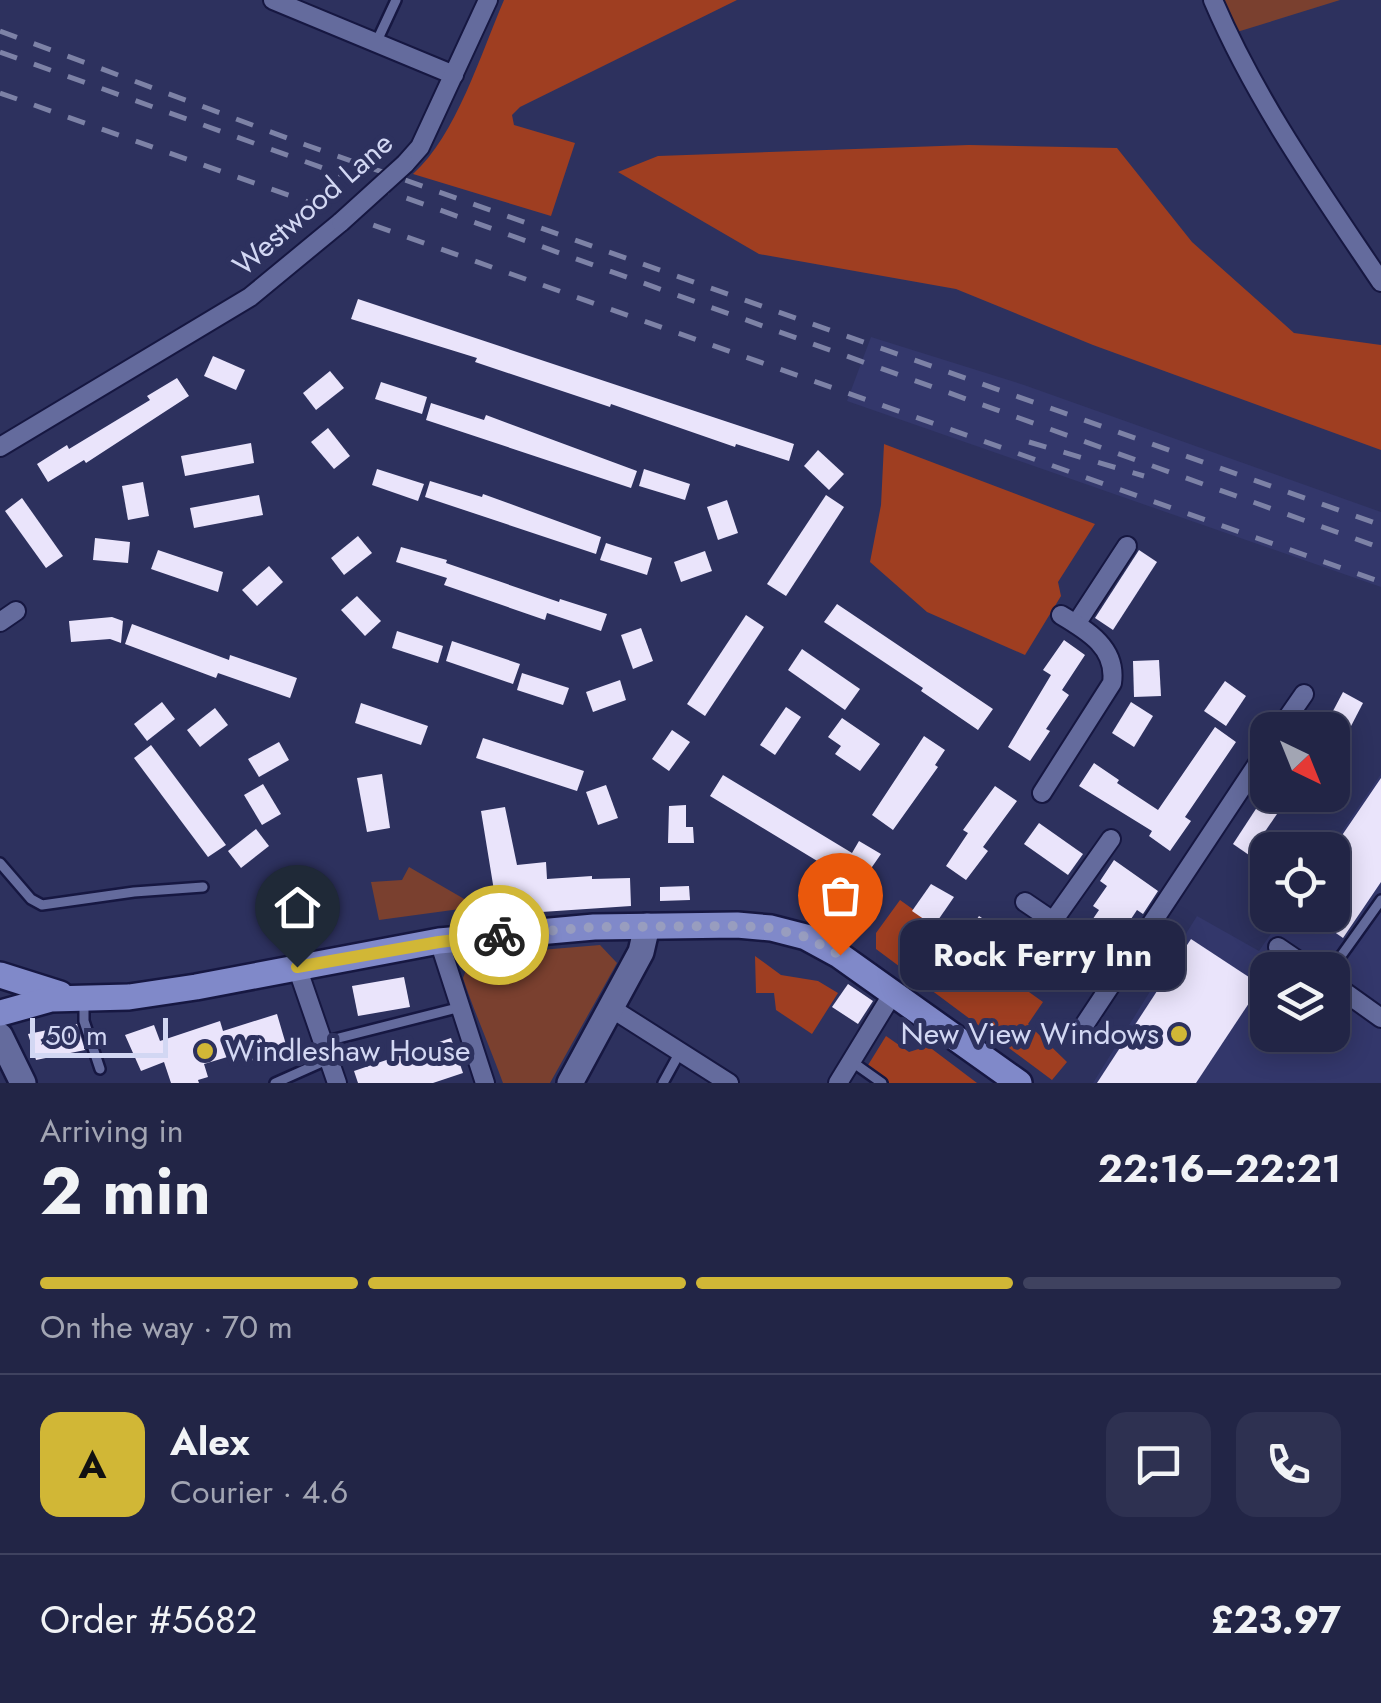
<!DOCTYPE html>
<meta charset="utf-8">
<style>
body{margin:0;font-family:Jost,sans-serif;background:#2e3151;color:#f1f3f6;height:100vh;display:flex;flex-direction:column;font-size:38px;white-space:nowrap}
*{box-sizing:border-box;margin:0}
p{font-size:32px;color:#a2a5b3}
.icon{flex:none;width:55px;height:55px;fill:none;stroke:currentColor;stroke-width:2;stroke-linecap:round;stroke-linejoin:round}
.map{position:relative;height:1083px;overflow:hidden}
.sheet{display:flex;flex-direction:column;background:#222546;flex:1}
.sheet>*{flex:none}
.needle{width:65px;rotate:137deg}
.controls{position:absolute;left:1250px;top:712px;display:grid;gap:20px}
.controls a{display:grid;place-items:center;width:100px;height:100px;border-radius:20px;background:#222546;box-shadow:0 5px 25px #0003,0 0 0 2px #3f425f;font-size:50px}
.scale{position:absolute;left:30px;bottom:25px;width:138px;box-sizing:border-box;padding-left:10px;border:5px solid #d2d7f3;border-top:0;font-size:28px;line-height:35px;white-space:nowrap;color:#d2d7f3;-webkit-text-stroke:8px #2d315e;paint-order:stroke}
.pin{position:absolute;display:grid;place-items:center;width:85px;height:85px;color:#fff;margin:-102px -42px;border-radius:50% 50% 50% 0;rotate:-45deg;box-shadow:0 0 10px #0007}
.pin .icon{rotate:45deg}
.courier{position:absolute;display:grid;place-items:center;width:100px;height:100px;margin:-50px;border:8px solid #d1b736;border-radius:50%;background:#fff;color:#222;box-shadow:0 2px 12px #0007}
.bubble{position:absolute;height:70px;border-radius:20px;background:#222546;box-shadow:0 5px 25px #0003,0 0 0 2px #3f425f;font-size:32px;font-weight:700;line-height:70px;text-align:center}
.summary em{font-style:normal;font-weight:700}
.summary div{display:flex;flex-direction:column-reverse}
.summary{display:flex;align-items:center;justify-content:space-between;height:170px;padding:0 40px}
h1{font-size:65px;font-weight:700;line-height:75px}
.bar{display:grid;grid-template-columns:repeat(4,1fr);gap:15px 10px;align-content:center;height:120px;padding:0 40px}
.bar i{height:12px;border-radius:8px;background:#3f425f}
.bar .on{background:#d1b736}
.bar p{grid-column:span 4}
.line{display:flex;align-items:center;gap:25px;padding:0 40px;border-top:2px solid #3f425f}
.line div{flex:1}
.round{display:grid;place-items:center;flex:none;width:105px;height:105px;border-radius:20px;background:#2e3151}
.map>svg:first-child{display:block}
.built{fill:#33376b;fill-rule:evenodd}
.green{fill:#7a402f}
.forest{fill:#9f3e21}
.building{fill:#eae4fb}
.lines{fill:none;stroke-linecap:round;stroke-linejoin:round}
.lane-casing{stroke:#161741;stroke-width:14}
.street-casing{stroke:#161741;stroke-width:22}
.secondary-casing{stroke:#161741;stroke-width:30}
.primary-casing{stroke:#161741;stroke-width:30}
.lane{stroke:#646b9d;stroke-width:9}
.street{stroke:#646b9d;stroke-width:18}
.secondary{stroke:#646b9d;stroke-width:25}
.primary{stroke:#8089c9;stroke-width:25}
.rail{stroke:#7d82a6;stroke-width:5;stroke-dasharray:18 18;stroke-linecap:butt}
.street-bridge-casing{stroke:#161741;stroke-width:22;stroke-linecap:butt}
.street-bridge{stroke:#646b9d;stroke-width:18}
.done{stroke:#989dbf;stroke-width:10;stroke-dasharray:0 18}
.route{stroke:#d1b736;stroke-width:12}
.poi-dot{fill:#d1b736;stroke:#2d315e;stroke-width:4}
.labels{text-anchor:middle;stroke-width:10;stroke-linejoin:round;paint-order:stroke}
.street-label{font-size:30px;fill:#d2d7f3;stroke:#2d315e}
.poi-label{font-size:30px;fill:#d2d7f3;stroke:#2d315e;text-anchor:end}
</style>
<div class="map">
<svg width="1381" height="1083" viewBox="0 0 1381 1083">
<rect width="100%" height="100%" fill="#2d315e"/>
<g class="built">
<path d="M871 337 1024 385 1381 512V587L847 401Z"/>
<path d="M1381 774V1083H1093L1197 916 1259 951 1284 915H1332V850H1329ZM1268 970H1332V1035H1268Z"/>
</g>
<g class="green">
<path d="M1218 0H1340L1237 32Z"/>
<path d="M409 867 466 900 460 909 379 920 371 882 402 880Z"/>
<path d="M600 945 617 963 550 1083H503C490 1047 475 1014 463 978L466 970 482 955Z"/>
</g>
<g class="forest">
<path d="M504 0H737L520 107 512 115 514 125 575 143 551 216 413 174C456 136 481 53 504 0Z"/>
<path d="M969 145 1117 148 1192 242 1294 333 1381 345V450L1093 345 956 289 759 254 618 172 658 156Z"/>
<path d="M884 444 1095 524 1058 582 1061 596 1025 655 927 612 870 562 881 505Z"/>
<path d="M900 900 1043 1002 1028 1024 1067 1062 1052 1080 876 949V933Z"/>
<path d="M755 956 781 975 818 981 838 993 812 1034 776 1010 774 993H756Z"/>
<path d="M886 1036 909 1052 928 1046 977 1083H885L865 1070Z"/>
</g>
<g class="building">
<path d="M358 299 794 444 789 461 736 444 735 447 611 404 610 407 475 362 477 358 351 319Z"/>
<path d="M213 356 245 370 236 390 204 376Z"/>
<path d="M330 371 344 388 316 410 303 393Z"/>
<path d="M177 378 189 396 86 463 84 460 48 482 37 464 67 445 69 449 150 400 147 396Z"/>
<path d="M381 382 427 397 422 414 375 399Z"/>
<path d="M431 403 484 420 486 415 637 471 631 488 426 420Z"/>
<path d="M328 428 350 456 334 469 311 442Z"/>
<path d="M251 443 254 463 185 476 181 456Z"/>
<path d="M818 450 844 474 829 490 804 466Z"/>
<path d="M377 469 424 484 418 501 372 485Z"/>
<path d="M644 469 690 484 685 500 639 486Z"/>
<path d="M430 481 482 497 483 494 601 537 596 554 425 497Z"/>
<path d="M143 482 149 516 128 520 122 486Z"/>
<path d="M259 495 263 515 194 528 190 508Z"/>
<path d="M826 495 844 507 786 596 767 584Z"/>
<path d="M22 498 63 556 46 568 5 511Z"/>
<path d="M727 500 738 533 718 540 707 507Z"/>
<path d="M358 536 372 553 344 575 331 558Z"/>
<path d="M95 538 130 542 128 563 93 560Z"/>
<path d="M606 543 652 558 647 575 600 560Z"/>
<path d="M401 547 447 560 446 563 559 602 560 599 607 614 601 631 547 613 545 620 444 585 447 578 396 562Z"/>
<path d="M158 550 223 572 218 592 151 569Z"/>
<path d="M1139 550 1157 562 1113 630 1095 618Z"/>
<path d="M705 551 712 571 681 582 674 562Z"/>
<path d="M269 566 283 582 257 606 242 590Z"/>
<path d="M357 596 381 621 365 636 341 610Z"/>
<path d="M837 604 993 709 978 730 921 691 923 688 824 622Z"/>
<path d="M746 615 764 627 705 716 687 704Z"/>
<path d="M112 617 123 621 121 643 110 639 71 642 69 621Z"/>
<path d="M132 624 229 660 230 655 297 678 290 698 218 673 216 678 125 644Z"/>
<path d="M641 628 653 661 633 669 621 635Z"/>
<path d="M397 631 443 646 438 663 392 648Z"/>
<path d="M1064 640 1085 655 1062 690 1069 695 1046 729 1050 731 1030 761 1008 747 1051 675 1043 670Z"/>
<path d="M452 641 520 664 513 684 446 661Z"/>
<path d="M802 649 860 689 845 710 788 670Z"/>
<path d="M1159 660 1161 696 1134 697 1133 661Z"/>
<path d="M522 673 569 688 563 705 517 690Z"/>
<path d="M620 680 626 700 593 712 586 692Z"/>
<path d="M1225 681 1246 696 1226 726 1204 711Z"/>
<path d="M1343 692 1363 703 1349 730H1323Z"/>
<path d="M162 702 175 719 147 741 134 724Z"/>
<path d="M1131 702 1153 716 1134 747 1112 733Z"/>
<path d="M361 703 428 726 421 745 355 723Z"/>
<path d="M786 707 801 717 775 755 760 745Z"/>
<path d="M215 708 228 725 200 747 187 730Z"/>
<path d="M842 718 880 744 860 771 835 754 841 746 828 737Z"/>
<path d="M1215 727 1236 742 1185 817 1191 821 1170 851 1149 836 1152 831 1079 786 1094 763 1119 780 1117 783 1158 810Z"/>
<path d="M672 730 690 742 669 771 652 759Z"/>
<path d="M924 736 945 750 935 765 938 767 893 830 872 815Z"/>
<path d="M483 738 584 771 577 791 476 758Z"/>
<path d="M279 742 289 760 259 777 248 759Z"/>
<path d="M151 745 226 845 208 857 134 758Z"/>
<path d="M382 774 390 828 367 832 357 778Z"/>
<path d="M723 775 852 853 859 841 881 854 856 890 835 876 837 873 710 796Z"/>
<path d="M1381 778V882L1343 938 1310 915H1332V850Z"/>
<path d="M263 784 281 814 262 825 244 795Z"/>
<path d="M606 785 618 818 598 825 586 792Z"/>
<path d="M995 786 1017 801 983 847 988 851 966 880 946 866 968 833 963 830Z"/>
<path d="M1265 795H1290L1249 855 1233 844Z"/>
<path d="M686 805V827H693L694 843H668L669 806Z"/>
<path d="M505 807 517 865 546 862 547 879 592 876V879L630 878 631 906 498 915 481 811Z"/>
<path d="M1039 823 1083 854 1068 875 1024 844Z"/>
<path d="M256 829 269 846 241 868 228 851Z"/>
<path d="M1114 860 1158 891 1143 914 1137 910 1125 928 1120 925 1090 969 1069 954 1099 910 1093 906 1107 886 1100 881Z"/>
<path d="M931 884 954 897 934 926 912 911Z"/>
<path d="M689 886 690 900 660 901V887Z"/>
<path d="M979 916 1059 970 1044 992 964 938Z"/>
<path d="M1191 939 1261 985 1196 1083H1097Z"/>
<path d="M404 977 410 1007 358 1016 352 986Z"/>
<path d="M848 984 873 1001 858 1024 832 1007Z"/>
<path d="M277 1014 287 1048 245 1063 244 1058 236 1061 234 1055 204 1064 208 1077 198 1080 199 1083H171L164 1062 141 1071 125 1035 154 1025 160 1041 220 1021 223 1031Z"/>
<path d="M77 1024 85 1050 36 1060 28 1034Z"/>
<path d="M451 1038 463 1073 433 1083H358L354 1071Z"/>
</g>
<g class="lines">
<g class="lane-casing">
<g id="lane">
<path d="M376 43 396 0"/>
<path d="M0 863 31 899 42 905 134 892 203 887"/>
<path d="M1331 970 1381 900"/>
<path d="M84 999V1021L100 1069"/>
<path d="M323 1042 461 1007"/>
<path d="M851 1061 882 1083"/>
<path d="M275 1083 329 1059"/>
<path d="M663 1083 680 1052"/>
</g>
</g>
<g class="street-casing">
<g id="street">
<path d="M273 0 454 75"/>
<path d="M1213 0C1256 101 1320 191 1381 282"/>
<path d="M405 164 420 147 488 0"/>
<path d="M0 447 250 297 341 222"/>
<path d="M0 622 16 611"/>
<path d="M1076 624 1127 546"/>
<path d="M1279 730 1304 694"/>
<path d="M1042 793 1112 683C1117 648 1088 631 1061 615"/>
<path d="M1025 902 1053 921 1111 839"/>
<path d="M439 941 485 1083"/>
<path d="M1278 947 1312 970"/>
<path d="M297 967 337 1083"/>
<path d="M1332 983 1381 1018"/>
<path d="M611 1008 729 1083"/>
<path d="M1081 1030 1268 748"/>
<path d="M838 1083 893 993"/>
</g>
</g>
<g class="secondary-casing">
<g id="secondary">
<path d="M0 1036 23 1083"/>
<path d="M570 1083 641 952 647 926"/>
</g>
</g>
<g class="primary-casing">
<g id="primary">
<path d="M0 975 60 994"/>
<path d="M1 1013 51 999 129 997 196 987 439 941 594 927 737 925 771 928 806 937 839 955 1019 1083"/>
</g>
</g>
<use href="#lane" class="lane"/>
<use href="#street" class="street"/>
<use href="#secondary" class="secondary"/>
<use href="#primary" class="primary"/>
<g class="rail">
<path d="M0 31 306 145 1381 525"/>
<path d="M0 52 1381 548"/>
<path d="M0 93 1381 582"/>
<path d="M1029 442 1144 476"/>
</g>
<g class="street-bridge-casing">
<path id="street-bridge" d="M341 222 405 164"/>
</g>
<use href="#street-bridge" class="street-bridge"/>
</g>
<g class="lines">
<path class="done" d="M499 935 594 927 736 926 771 928 806 937 840 955"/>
<path class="route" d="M297 967 439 942 499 935"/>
</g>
<g class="poi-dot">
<circle cx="1179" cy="1034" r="10"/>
<circle cx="205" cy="1051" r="10"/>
</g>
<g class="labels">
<g class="street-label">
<text transform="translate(313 204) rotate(-41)" y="10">Westwood Lane</text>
</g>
<g class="poi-label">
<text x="1159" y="1044">New View Windows</text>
<text x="225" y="1061" text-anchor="start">Windleshaw House</text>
</g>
</g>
</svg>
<div class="controls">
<a><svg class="needle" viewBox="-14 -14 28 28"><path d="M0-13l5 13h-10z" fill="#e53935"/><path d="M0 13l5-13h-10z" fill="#a2a5b3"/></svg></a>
<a><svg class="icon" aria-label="locate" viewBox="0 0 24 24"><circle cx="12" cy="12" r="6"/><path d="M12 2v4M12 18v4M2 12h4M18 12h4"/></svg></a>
<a><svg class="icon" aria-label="layers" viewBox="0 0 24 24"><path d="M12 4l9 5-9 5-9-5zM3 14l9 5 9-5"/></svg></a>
</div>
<div class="scale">50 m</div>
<div class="pin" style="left:840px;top:955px;background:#ea580c"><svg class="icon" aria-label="bag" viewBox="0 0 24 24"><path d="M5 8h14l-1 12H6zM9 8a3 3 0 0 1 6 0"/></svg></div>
<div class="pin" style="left:297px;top:967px;background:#1f2937"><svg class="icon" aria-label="home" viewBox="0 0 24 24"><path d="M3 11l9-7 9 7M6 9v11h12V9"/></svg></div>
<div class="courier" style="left:499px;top:935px"><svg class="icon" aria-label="bike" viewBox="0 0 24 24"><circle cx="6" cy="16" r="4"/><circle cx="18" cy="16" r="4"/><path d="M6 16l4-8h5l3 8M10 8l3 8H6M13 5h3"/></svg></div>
<div class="bubble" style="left:900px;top:920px;width:285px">Rock Ferry Inn</div>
</div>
<section class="sheet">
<div class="summary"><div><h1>2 min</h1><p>Arriving in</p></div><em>22:16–22:21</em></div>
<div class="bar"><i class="on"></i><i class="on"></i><i class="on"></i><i></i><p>On the way · 70 m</p></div>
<div class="line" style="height:180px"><b class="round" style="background:#d1b736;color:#111">A</b><div><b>Alex</b><p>Courier · 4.6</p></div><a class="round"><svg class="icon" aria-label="chat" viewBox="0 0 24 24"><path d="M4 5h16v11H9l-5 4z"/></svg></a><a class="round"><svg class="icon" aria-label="phone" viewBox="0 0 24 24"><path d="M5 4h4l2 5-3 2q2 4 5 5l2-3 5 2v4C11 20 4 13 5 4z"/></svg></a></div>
<div class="line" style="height:130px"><div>Order #5682</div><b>£23.97</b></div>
</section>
